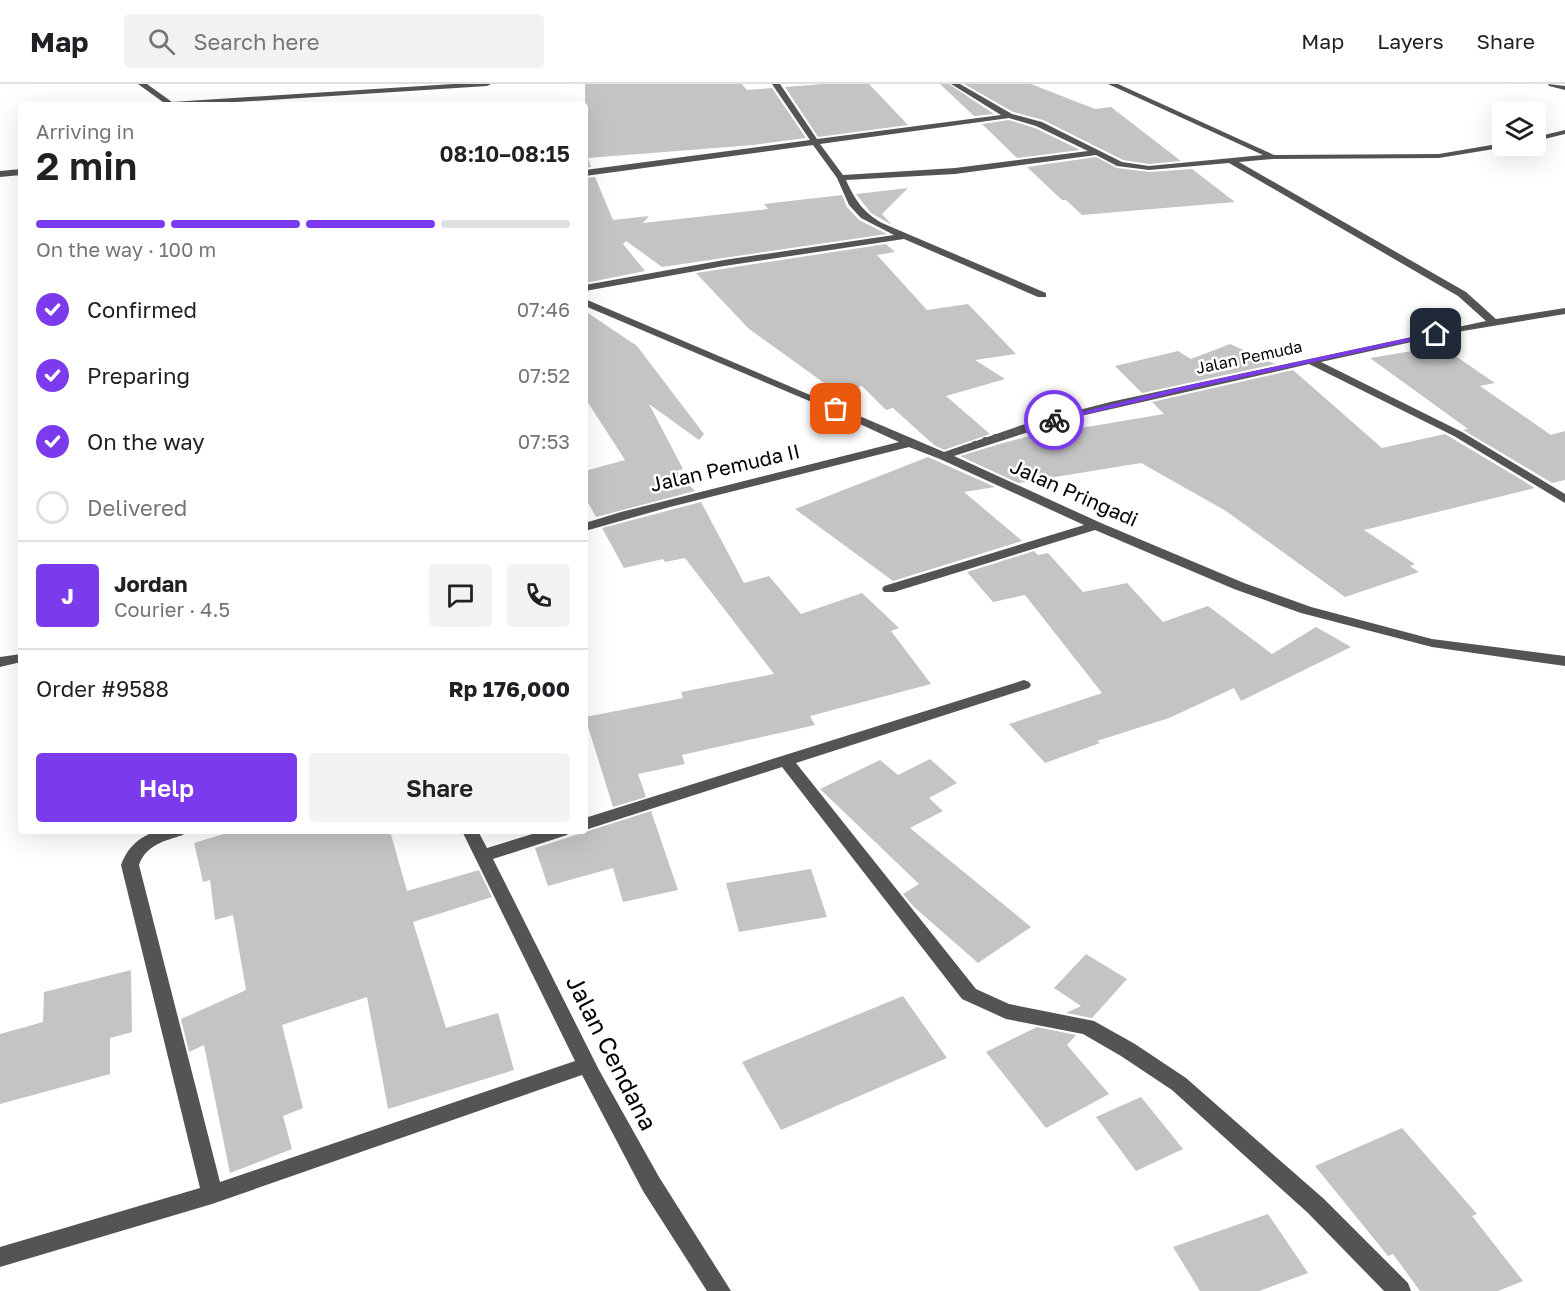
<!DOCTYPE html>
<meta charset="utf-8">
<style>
body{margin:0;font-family:"Golos Text",sans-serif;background:#f2f2f2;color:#202124;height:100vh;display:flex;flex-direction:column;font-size:22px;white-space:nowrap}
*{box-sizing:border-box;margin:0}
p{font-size:20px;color:#757577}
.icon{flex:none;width:33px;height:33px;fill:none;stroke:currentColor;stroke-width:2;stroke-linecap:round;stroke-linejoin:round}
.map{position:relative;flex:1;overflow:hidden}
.details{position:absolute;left:18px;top:18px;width:570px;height:732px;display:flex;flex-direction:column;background:#fff;border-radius:6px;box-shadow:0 6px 24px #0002}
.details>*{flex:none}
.tools{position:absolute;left:1492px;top:18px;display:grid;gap:12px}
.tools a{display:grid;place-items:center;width:54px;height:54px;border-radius:6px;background:#fff;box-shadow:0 6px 24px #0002;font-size:30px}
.pin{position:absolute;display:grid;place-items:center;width:51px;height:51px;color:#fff;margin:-26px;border-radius:12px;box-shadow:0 3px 9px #0006}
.courier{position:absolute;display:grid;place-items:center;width:60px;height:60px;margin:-30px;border:4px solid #7c3aed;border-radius:50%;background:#fff;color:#222;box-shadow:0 2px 8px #0007}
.summary em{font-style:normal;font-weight:600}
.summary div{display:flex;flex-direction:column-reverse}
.summary{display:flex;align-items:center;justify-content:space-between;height:102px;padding:0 18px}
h1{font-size:39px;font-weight:600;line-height:45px}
.bar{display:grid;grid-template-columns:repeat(4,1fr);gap:9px 6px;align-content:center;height:72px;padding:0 18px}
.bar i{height:8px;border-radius:4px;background:#e0e0e0}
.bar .active{background:#7c3aed}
.bar p{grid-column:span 4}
.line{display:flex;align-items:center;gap:15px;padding:0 18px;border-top:2px solid #e0e0e0}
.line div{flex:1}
.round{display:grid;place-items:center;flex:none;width:63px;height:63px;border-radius:6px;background:#f2f2f2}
ol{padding:0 18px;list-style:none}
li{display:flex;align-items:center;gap:18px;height:66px}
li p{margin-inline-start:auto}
li .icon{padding:6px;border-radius:50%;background:#7c3aed;color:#fff;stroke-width:4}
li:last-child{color:#757577}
li i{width:33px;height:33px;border:3px solid #e0e0e0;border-radius:50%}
.cta{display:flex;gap:12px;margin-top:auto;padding:12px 18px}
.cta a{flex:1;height:69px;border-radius:6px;background:#7c3aed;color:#fff;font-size:24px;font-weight:600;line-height:69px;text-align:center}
.cta a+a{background:#f2f2f2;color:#202124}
header{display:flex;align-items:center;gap:36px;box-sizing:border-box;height:84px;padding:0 30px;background:#fff;border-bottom:2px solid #e0e0e0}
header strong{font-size:28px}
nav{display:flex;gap:33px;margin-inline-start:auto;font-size:21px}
.search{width:420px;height:54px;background:#f2f2f2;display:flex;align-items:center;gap:15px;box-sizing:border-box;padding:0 21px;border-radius:6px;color:#757577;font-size:22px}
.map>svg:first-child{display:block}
.building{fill:#c4c4c4}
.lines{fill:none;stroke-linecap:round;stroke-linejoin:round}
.minor{fill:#545454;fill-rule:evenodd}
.route{fill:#7c3aed}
.done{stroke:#595959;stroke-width:6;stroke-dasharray:0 10.8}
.labels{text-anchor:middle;stroke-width:5;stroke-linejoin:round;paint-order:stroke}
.far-street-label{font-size:16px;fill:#000;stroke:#fff}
.street-label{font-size:20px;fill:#000;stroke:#fff}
.near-street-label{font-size:24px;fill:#000;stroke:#fff}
</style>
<header>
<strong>Map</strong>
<div class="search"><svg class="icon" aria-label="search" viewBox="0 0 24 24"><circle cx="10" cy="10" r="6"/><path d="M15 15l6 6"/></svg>Search here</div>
<nav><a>Map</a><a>Layers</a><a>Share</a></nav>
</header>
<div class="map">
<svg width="1565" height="1207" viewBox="0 0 1565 1207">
<rect width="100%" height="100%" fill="#fff"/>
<g class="building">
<path d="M585 0H742L747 6 772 4 806 54 753 61 588 74 591 83 585 84Z"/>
<path d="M823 0H869L908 41 818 53 785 3Z"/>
<path d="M940 0H949L994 30 974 32Z"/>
<path d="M964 0H1031L1095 25 1111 23 1181 77 1149 80 1123 76 1043 36 1013 28Z"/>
<path d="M1009 36 1035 44 1080 66 1017 74 982 40Z"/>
<path d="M1096 73 1117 84 1149 88 1192 85 1235 118 1082 131 1066 116H1062L1027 83Z"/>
<path d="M595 93 613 136 649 132 643 139 768 125 764 120 842 111 847 123 859 136 887 150 662 183 626 157 623 160 645 187 585 199V94Z"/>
<path d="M908 104 882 130 892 141 871 129 856 110Z"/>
<path d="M886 160 895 168 877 171 927 226 968 220 1016 270 975 276 1005 295 946 312 990 350 944 366 934 361 893 324 886 326 862 302 838 309 749 245 696 189Z"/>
<path d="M585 227 637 262 704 350 699 356 649 320 683 385 676 387 695 407 596 433 585 413V387L625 376 585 314Z"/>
<path d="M1230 260 1275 280 1142 309 1115 282 1178 267 1191 275Z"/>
<path d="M1424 265 1437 274 1454 271 1495 299 1480 302 1551 351 1565 347V396L1552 399 1463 346 1468 345 1370 274Z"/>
<path d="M1293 286 1382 364 1445 350 1535 404 1364 446 1415 480 1410 482 1419 488 1345 513 1226 427 1141 379 1018 399 960 372 1003 359 1076 340 1081 344 1164 330 1152 318Z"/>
<path d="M928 373 995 403 964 408 1022 457 893 497 795 425Z"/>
<path d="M701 418 744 499 769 492 801 530 862 509 899 544 891 547 931 600 810 632 815 641 682 671 685 680 638 690 646 713 613 723 585 633 683 614 681 608 774 590 685 474 665 478 663 475 624 484 602 444Z"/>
<path d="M1034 467 1038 471 1048 469 1083 508 1127 499 1163 538 1208 522 1272 570 1316 543 1351 563 1241 617 1234 604 1169 634 1097 657 1100 659 1045 679 1009 640 1102 609 1025 511 993 518 967 488Z"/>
<path d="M930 675 957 699 929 714 943 727 910 744 1031 843 978 879 914 823 903 810 919 800 820 705 880 676 898 691Z"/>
<path d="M651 727 678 806 623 818 613 784 548 802 535 764Z"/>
<path d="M233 747H390L407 807 479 786 492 813 413 838 446 944 498 929 514 986 388 1025 367 913 282 941 303 1024 283 1032 292 1065 230 1089 204 961 189 968 181 935 246 906 233 831 215 836 210 796 203 798 194 759Z"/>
<path d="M811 785 827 833 739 848 726 799Z"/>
<path d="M1086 870 1127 895 1092 934 1066 929 1081 922 1054 904Z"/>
<path d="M131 886 132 948 110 954V990L0 1020V950L43 938 44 908Z"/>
<path d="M903 912 947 974 781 1046 742 978Z"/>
<path d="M1037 943 1076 951 1067 961 1109 1010 1046 1044 986 968Z"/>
<path d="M1141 1013 1183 1065 1136 1087 1096 1033Z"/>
<path d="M1402 1044 1477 1130 1472 1132 1523 1197 1498 1207H1420L1393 1170 1388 1172 1315 1082Z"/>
<path d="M1268 1130 1308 1189 1259 1207H1200L1173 1163Z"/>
</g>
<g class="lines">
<g class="minor">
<path d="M138 0H147L172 18 453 0H491L487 2 191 21H167Z"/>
<path d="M772 0H780L817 55 1001 31 951 0H960L1012 30 1042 38 1122 78 1149 82 1263 71 1108 0H1118L1274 71 1439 70 1503 59 1506 63 1439 74 1273 75 1239 78 1466 208 1496 235 1565 224V230L1457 248 1321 278 1462 348 1565 410V419L1454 352 1309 280 1072 334 954 372 1101 439 1244 499 1311 523 1432 555 1565 572V582L1432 563 1301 529 1234 505 1095 446 894 508H884L882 505 884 502 1084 441 940 375 909 363 670 423 585 447V439L621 428 899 358 814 319 585 222V215L944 368 1022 341 1110 318 1486 237 1458 212 1229 79 1149 86 1117 82 1096 71 955 90 846 96C855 116 863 128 882 139L1046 209V213H1038L904 155 724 182 585 207V201L724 176 894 151 861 134 849 121 837 94 813 61 585 92V86L810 56ZM1009 34 1036 42 1088 67 955 84 843 91 820 60Z"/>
<path d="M1548 0 1565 2V6L1549 2Z"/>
<path d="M1565 46V50L1536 57V53Z"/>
<path d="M21 85V91L0 93V87Z"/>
<path d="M21 570V578L0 583V573Z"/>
<path d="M1024 596 1029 598 1031 601 1029 604 796 679 976 905 1009 920 1094 937 1135 960 1186 994 1324 1115 1408 1199 1411 1207H1384L1308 1129 1172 1006 1121 972 1083 950 1006 935 962 915 782 683 585 746V734Z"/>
<path d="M156 747H185L183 751C164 757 146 761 139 781L220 1098 575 977 462 747H478L487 764 542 747H569L567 751 493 775 599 986 659 1093 731 1207H707L643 1107 582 991 212 1120 0 1183V1163L200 1104 121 781C128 763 138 754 156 747Z"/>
</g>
</g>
<path class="route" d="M1436 248 1438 251 1185 306 1054 338 1050 336 1185 302Z"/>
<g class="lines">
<path class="done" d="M836 325 910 359 944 372 985 356 1054 336"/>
</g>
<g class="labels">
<g class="far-street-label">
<text transform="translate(1249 273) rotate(-12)" y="6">Jalan Pemuda</text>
</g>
<g class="street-label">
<text transform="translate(725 384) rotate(-13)" y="7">Jalan Pemuda II</text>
<text transform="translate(1074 409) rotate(24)" y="7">Jalan Pringadi</text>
</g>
<g class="near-street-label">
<text transform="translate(611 969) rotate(63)" y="8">Jalan Cendana</text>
</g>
</g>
</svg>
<div class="tools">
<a><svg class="icon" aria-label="layers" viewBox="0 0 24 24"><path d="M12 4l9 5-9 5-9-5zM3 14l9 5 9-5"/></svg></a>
</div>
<div class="pin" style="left:836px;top:325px;background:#ea580c"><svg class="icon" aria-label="bag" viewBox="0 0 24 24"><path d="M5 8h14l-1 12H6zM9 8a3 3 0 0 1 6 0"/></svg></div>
<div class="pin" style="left:1436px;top:250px;background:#1f2937"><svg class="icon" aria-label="home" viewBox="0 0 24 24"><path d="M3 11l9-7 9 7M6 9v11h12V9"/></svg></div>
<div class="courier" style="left:1054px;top:336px"><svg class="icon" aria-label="bike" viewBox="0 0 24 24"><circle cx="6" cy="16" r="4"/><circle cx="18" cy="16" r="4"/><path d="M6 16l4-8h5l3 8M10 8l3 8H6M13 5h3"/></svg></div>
<section class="details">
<div class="summary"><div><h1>2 min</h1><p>Arriving in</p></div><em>08:10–08:15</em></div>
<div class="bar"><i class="active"></i><i class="active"></i><i class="active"></i><i></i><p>On the way · 100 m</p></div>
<ol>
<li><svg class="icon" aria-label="check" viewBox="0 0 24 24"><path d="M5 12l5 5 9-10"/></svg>Confirmed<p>07:46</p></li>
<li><svg class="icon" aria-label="check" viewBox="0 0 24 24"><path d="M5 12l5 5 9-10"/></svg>Preparing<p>07:52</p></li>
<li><svg class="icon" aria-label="check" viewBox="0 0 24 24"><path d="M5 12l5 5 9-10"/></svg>On the way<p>07:53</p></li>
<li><i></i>Delivered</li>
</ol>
<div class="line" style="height:108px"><b class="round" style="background:#7c3aed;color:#fff">J</b><div><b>Jordan</b><p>Courier · 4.5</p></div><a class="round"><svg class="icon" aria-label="chat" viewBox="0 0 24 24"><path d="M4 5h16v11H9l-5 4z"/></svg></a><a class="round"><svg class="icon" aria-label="phone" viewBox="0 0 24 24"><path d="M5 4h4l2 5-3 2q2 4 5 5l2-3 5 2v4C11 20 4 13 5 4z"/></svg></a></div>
<div class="line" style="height:78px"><div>Order #9588</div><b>Rp 176,000</b></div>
<div class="cta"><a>Help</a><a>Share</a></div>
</section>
</div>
